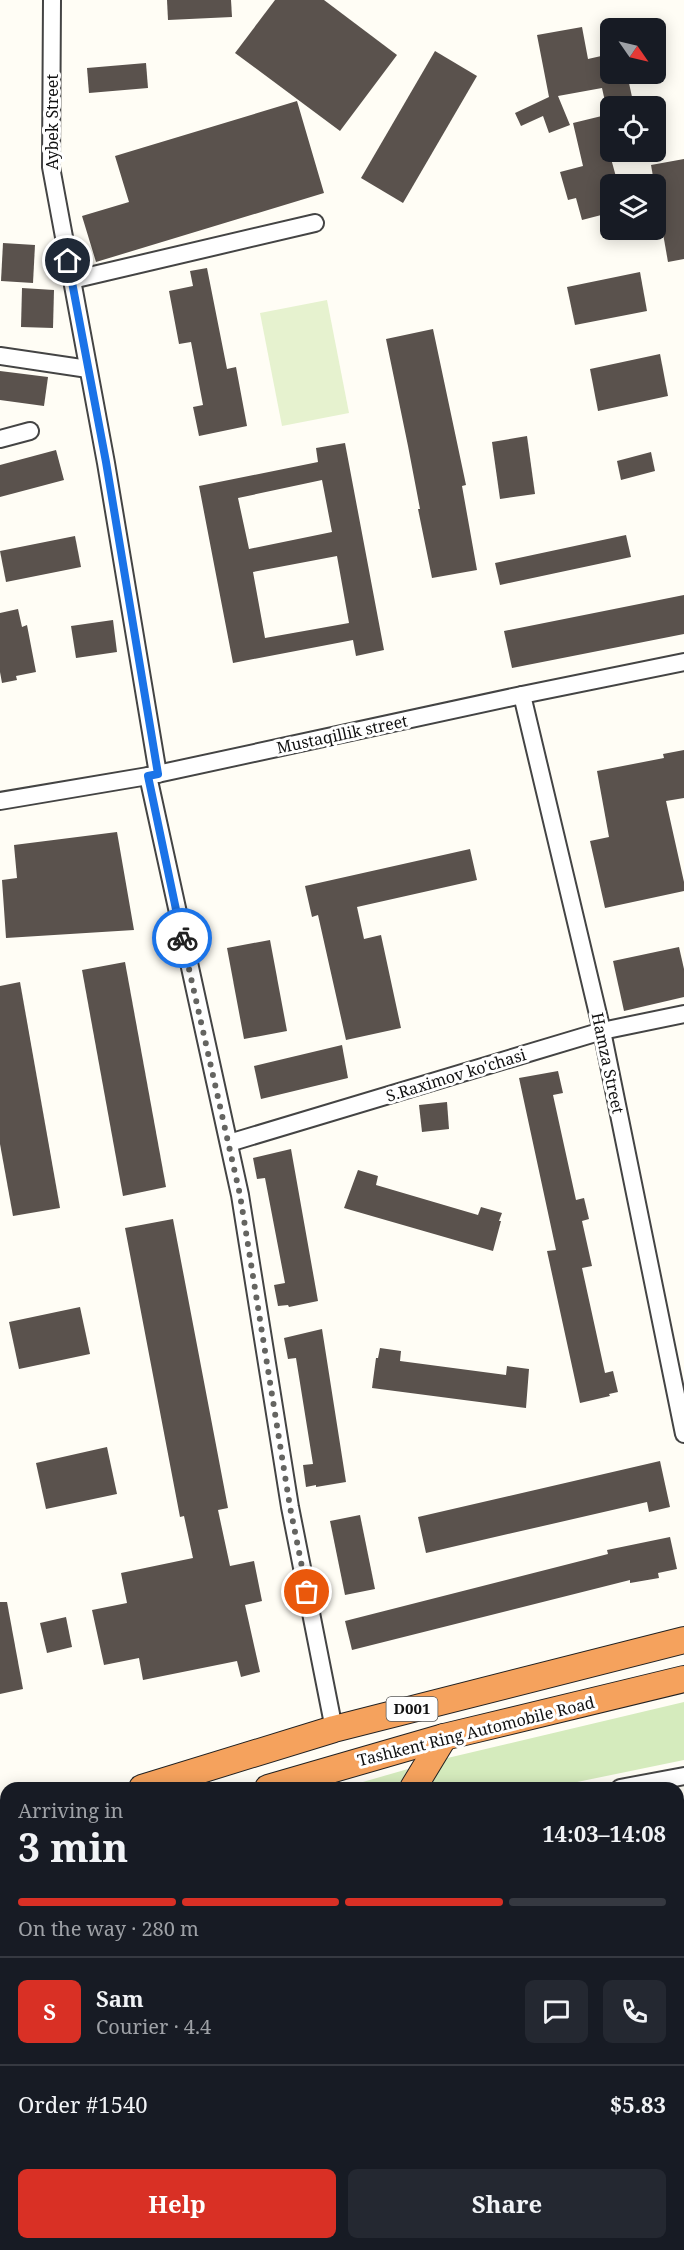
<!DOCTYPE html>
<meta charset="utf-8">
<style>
body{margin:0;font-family:"Noto Serif",serif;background:#242831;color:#f1f3f6;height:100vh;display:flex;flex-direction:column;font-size:22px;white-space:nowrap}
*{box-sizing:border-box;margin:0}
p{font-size:20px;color:#9ea1a6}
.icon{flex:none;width:33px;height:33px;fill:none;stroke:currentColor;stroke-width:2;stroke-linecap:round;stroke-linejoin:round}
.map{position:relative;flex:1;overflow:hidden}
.sheet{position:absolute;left:0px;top:1782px;width:684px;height:468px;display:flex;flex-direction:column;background:#171b24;border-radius:18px 18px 0 0;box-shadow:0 3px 15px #0003}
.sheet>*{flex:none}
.needle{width:39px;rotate:124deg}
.controls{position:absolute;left:600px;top:18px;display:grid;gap:12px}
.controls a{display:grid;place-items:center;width:66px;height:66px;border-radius:9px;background:#171b24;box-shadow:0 3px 15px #0003;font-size:30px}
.pin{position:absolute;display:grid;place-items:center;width:51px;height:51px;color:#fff;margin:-26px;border:3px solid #fff;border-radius:50%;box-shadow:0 2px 6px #0007}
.courier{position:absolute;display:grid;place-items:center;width:60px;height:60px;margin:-30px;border:4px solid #1a73e8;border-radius:50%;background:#fff;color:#222;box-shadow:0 2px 8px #0007}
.summary em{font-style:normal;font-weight:700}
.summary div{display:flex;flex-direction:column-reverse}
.summary{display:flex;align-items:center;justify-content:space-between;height:102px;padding:0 18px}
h1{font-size:39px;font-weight:700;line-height:45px}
.bar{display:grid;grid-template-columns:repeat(4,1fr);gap:9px 6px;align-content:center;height:72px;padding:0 18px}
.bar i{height:8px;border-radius:4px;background:#363941}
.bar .on{background:#d93025}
.bar p{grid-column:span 4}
.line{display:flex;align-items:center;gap:15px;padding:0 18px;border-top:2px solid #363941}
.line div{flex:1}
.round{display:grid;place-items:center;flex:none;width:63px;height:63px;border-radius:9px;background:#242831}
.button{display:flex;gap:12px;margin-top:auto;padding:12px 18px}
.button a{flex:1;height:69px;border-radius:9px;background:#d93025;color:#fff;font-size:24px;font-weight:700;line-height:69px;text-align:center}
.button a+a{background:#242831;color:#f1f3f6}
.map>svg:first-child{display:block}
.green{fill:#d5ebbd}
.pitch{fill:#e6f2cf}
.building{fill:#5a524d;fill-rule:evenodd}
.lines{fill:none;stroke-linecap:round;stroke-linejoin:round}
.minor-casing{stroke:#444;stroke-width:20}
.major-casing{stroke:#222;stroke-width:24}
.highway-casing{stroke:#222;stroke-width:28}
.minor{stroke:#fff;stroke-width:16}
.major{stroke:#f9d66b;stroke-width:21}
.highway{stroke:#f5a25d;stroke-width:26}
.done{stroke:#646461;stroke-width:6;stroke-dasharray:0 10.8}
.route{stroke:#1a73e8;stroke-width:8}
.labels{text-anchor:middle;stroke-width:6;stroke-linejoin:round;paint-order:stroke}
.shield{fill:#fff;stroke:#585858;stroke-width:1.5}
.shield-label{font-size:15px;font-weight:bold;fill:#111}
.street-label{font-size:16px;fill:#111;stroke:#fff}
</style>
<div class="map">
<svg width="684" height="2250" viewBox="0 0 684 2250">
<rect width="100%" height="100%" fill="#fffdf5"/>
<g class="green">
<path d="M684 1702V1760L548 1788H422L439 1760Z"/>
<path d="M408 1769 397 1788H342Z"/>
</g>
<path class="pitch" d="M327 300 349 413 282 426 260 313Z"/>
<g class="building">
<path d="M167 0H231L232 17 168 20Z"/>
<path d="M275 0H324L397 55 340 131 235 53Z"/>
<path d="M582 27 588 59 610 54V74H627L634 106H606L602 88 558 96 570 125 549 133 543 116 521 126 515 113 549 97 537 35Z"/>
<path d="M435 51 477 76 403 203 361 178Z"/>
<path d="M146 63 148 88 89 93 87 68Z"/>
<path d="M297 101 324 193 96 262 82 216 129 202 115 156Z"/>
<path d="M610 114V155L618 184H610V188L602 190 609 213 582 220 576 198 568 200 560 172 583 166 573 123Z"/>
<path d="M684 159V259L668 262 651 165Z"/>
<path d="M3 243 35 245 33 283 1 281Z"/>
<path d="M207 268 227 369 236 367 247 426 199 436 193 407 203 405 191 342 179 344 169 291 193 286 190 271Z"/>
<path d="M640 272 647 311 575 325 567 287Z"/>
<path d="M22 288 54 290 53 328 21 327Z"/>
<path d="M433 329 466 485 462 486 477 570 432 578 418 509H420L408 446 386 339Z"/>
<path d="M660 354 668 396 598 411 590 369Z"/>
<path d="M0 371 48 377 44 406 0 400Z"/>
<path d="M527 436 535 494 500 499 492 442Z"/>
<path d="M345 443 384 650 356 656 353 640 233 663 199 486 318 462 316 448ZM322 480 332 532 249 549 238 498ZM337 556 349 623 265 638 253 572Z"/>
<path d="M56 450 64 480 0 497V465Z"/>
<path d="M651 452 655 471 621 480 617 461Z"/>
<path d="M626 535 631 557 500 585 495 563Z"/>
<path d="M75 536 81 567 6 582 0 551Z"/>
<path d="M684 595V634L512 668 504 631Z"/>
<path d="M18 609 22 627 27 625 36 672 16 676 17 680 2 683 0 672V613Z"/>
<path d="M113 620 117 652 76 658 71 626Z"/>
<path d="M684 750V798L666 801 684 882V891L605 908 590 841 609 837 597 771 664 758 663 754Z"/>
<path d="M117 832 134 930 6 938 2 880 17 878 14 845Z"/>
<path d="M470 849 477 880 357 907 364 939 381 935 401 1028 346 1040 318 915 312 917 305 886Z"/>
<path d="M270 940 287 1031 244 1039 227 948Z"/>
<path d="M679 947 684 969V997L624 1011 613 961Z"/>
<path d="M125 962 166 1187 123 1196 82 970Z"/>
<path d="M20 982 60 1208 13 1216 0 1144V986Z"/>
<path d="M342 1045 348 1078 261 1099 254 1066Z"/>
<path d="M558 1071 563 1093 553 1095 576 1200 584 1198 589 1219 582 1221 592 1266 582 1268 605 1373 613 1371 618 1392 609 1394 610 1396 580 1403 547 1251 556 1250 519 1078Z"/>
<path d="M447 1102 449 1129 422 1132 419 1105Z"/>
<path d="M291 1149 318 1301 289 1307 288 1305 278 1306 274 1285 285 1283 265 1178 257 1179 253 1158Z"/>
<path d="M358 1170 378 1176 376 1185 478 1215 481 1207 502 1213 499 1221H501L493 1251 344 1208Z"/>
<path d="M173 1219 228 1508 218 1510 230 1566 254 1561 262 1601 245 1605 260 1672 241 1677 237 1661 143 1680 139 1658 104 1665 92 1610 127 1603 121 1573 193 1558 184 1516 180 1517 125 1228Z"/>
<path d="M80 1307 90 1354 19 1369 9 1322Z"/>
<path d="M322 1329 346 1482 316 1487V1485L306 1487 303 1465 313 1464 296 1358 288 1359 284 1338Z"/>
<path d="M380 1348 401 1351 400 1361 506 1375 507 1366 529 1369 526 1408 372 1388 376 1358H378Z"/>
<path d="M107 1447 117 1494 46 1509 36 1463Z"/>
<path d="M660 1461 670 1507 649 1512 647 1502 426 1553 418 1517Z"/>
<path d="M360 1515 375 1589 345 1595 330 1521Z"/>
<path d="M670 1537 677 1569 658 1573 659 1578 630 1583V1580L352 1650 345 1621 608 1554 607 1550Z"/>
<path d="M0 1602H7L23 1689 0 1694Z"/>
<path d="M66 1617 72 1647 47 1653 40 1623Z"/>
</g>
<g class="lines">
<g class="minor-casing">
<g id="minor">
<path d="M52 0 51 167 106 463 158 774"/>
<path d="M72 280 315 223"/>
<path d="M0 356 88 369"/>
<path d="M0 439 30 431"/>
<path d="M522 695 602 1031 684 1434"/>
<path d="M148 776 240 1195 290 1507 334 1729"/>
<path d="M0 801 148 776 522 695 684 662"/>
<path d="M229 1143 602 1031 684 1014"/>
<path d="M620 1788 684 1776"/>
</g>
</g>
<g class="major-casing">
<g id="major">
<path d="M0 1950 6 1969"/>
<path d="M0 2046 6 2066"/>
<path d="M61 2244 63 2250"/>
<path d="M91 2244 92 2250"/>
</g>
</g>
<g class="highway-casing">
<g id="highway">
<path d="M142 1788 334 1729 684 1640"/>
<path d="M268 1788 444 1737 684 1679"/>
<path d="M413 1788 444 1737"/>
<path d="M0 1832 6 1830"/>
<path d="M0 1876 6 1874"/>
</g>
</g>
<use href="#minor" class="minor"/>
<use href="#major" class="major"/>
<use href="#highway" class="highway"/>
</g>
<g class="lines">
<path class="done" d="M182 938 240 1195 290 1507 307 1592"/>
<path class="route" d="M68 261 106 462 158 774 148 776 182 938"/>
</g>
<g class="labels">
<rect class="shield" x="386.5" y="1697" width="51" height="24" rx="4.5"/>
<g class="shield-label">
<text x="412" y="1714">D001</text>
</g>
<g class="street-label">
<text transform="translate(52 122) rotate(-90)" y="6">Aybek Street</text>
<text transform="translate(342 734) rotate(-12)" y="6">Mustaqillik street</text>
<text transform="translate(608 1063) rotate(78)" y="6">Hamza Street</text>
<text transform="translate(456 1075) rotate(-17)" y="6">S.Raximov ko'chasi</text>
<text transform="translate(476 1731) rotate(-14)" y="6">Tashkent Ring Automobile Road</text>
</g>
</g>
</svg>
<div class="controls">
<a><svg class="needle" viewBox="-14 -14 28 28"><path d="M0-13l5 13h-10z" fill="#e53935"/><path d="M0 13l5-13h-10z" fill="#9ea1a6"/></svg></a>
<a><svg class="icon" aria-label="locate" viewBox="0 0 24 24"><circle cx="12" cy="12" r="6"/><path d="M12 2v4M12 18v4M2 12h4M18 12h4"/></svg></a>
<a><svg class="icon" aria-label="layers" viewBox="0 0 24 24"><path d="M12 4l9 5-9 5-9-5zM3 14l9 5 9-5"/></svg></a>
</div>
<div class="pin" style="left:307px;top:1592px;background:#ea580c"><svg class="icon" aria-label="bag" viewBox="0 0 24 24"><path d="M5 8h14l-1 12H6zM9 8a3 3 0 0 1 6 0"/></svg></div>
<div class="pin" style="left:68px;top:261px;background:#1f2937"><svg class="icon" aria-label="home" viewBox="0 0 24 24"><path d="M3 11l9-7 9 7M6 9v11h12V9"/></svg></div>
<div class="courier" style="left:182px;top:938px"><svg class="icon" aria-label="bike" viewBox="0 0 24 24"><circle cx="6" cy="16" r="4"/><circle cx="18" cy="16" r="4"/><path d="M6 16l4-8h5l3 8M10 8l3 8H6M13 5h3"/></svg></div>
<section class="sheet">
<div class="summary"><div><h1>3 min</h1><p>Arriving in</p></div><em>14:03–14:08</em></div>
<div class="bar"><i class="on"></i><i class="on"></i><i class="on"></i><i></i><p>On the way · 280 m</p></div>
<div class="line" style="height:108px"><b class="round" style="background:#d93025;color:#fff">S</b><div><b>Sam</b><p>Courier · 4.4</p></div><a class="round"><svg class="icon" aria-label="chat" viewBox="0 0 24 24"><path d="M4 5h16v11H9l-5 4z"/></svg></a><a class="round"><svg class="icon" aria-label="phone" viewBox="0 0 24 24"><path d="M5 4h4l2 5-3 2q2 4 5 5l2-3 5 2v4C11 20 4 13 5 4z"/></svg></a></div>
<div class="line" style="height:78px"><div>Order #1540</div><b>$5.83</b></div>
<div class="button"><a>Help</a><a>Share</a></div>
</section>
</div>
